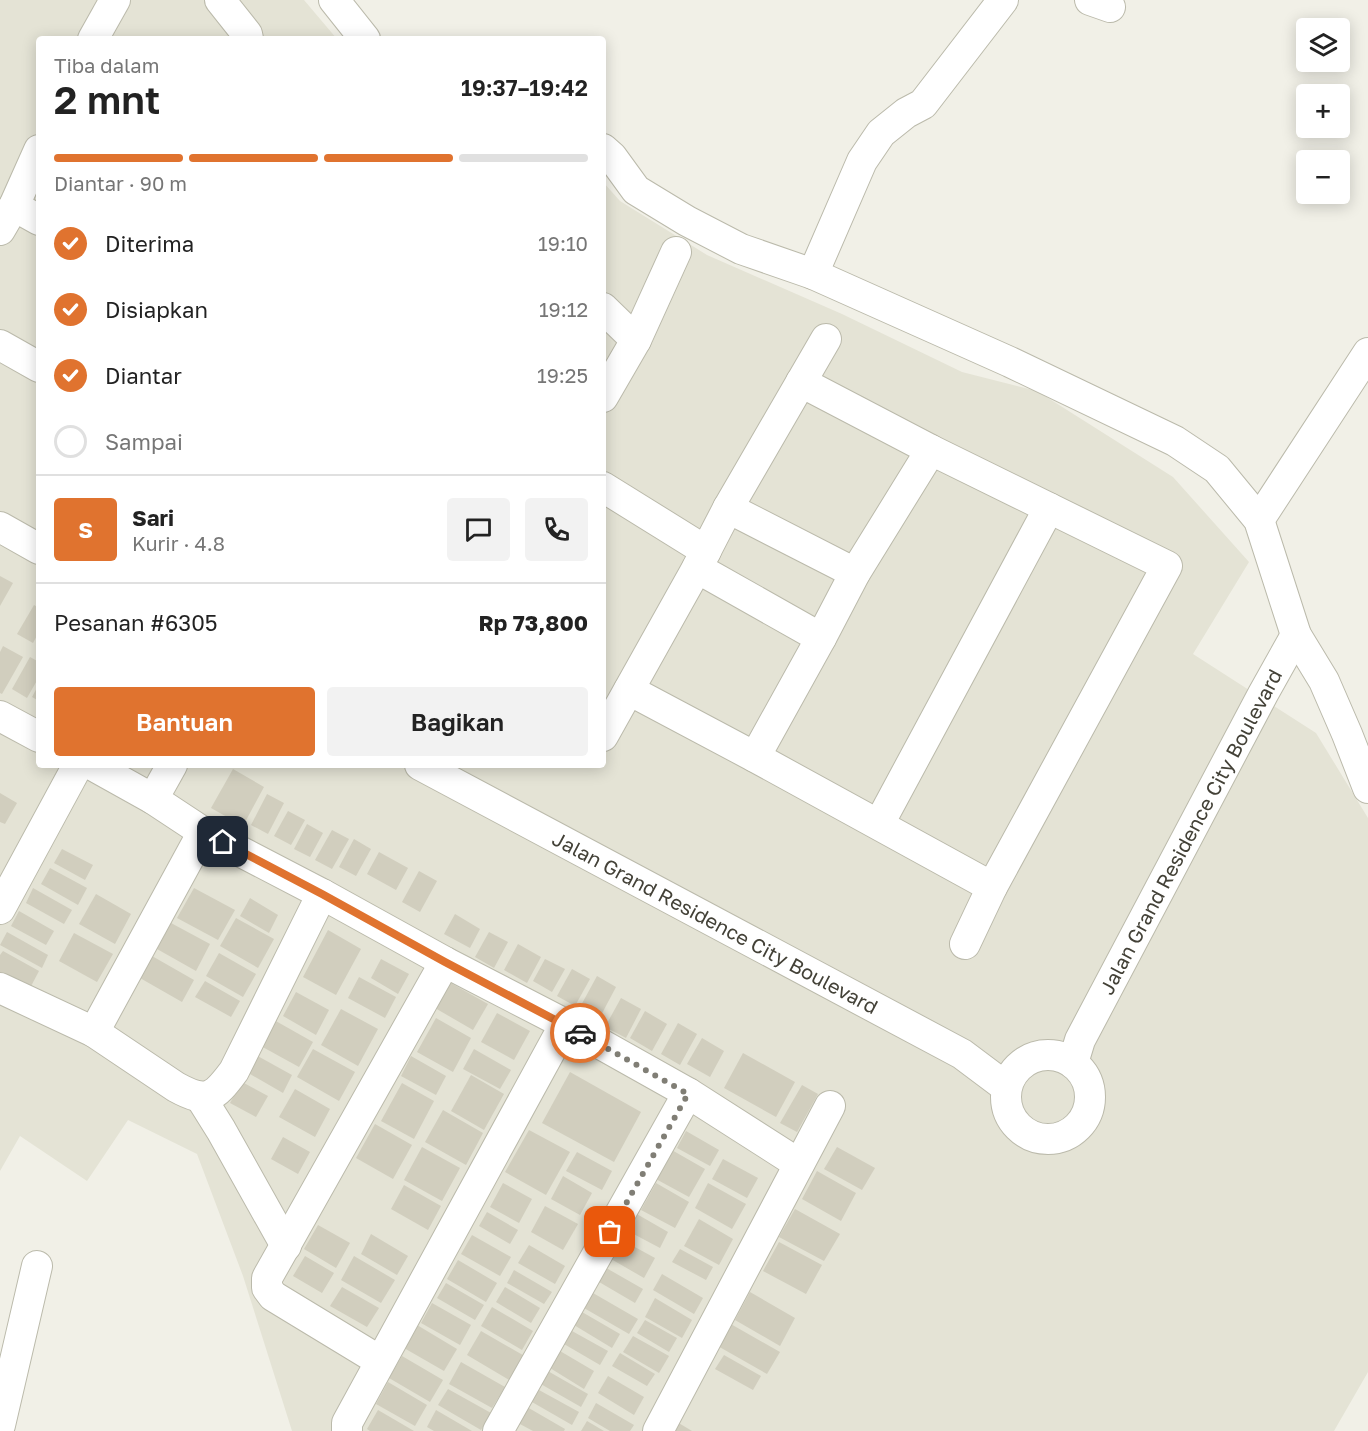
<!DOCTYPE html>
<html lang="id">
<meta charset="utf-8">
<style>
body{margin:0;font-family:"Golos Text",sans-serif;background:#f2f2f2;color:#222;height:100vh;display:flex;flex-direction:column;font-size:22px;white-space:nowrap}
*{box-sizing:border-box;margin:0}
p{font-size:20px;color:#767676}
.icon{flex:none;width:33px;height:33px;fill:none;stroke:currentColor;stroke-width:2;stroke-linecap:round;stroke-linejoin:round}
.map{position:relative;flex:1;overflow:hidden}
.drawer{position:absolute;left:36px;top:36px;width:570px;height:732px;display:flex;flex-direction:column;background:#fff;border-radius:6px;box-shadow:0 3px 15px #0003}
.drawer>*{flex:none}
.tools{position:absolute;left:1296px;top:18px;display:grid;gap:12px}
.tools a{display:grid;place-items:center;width:54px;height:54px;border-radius:6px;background:#fff;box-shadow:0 3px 15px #0003;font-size:30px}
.pin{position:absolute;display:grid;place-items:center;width:51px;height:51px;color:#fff;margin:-26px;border-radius:12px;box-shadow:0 3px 9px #0006}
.courier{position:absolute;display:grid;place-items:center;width:60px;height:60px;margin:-30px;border:4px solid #e0732f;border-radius:50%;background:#fff;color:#222;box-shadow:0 2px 8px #0007}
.summary em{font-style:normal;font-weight:600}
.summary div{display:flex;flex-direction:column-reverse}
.summary{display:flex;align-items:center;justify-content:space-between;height:102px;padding:0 18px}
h1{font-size:39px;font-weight:600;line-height:45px}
.bar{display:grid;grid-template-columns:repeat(4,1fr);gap:9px 6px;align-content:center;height:72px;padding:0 18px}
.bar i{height:8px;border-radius:4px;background:#e0e0e0}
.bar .on{background:#e0732f}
.bar p{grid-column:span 4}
.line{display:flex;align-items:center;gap:15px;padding:0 18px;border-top:2px solid #e0e0e0}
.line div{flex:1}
.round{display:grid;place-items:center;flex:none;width:63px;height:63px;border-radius:6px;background:#f2f2f2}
ol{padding:0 18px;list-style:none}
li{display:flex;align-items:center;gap:18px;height:66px}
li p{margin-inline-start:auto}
li .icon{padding:6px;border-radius:50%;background:#e0732f;color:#fff;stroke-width:4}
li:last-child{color:#767676}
li i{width:33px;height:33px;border:3px solid #e0e0e0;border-radius:50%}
.button{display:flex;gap:12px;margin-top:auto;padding:12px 18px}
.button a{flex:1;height:69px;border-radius:6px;background:#e0732f;color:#fff;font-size:24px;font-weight:600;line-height:69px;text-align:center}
.button a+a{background:#f2f2f2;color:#222}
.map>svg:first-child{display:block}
.residential{fill:#e4e3d5}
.building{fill:#d1cebe}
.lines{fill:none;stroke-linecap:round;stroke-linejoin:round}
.minor-casing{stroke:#bbbaab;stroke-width:32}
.minor{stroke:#fff;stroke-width:30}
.done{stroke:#807e75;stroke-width:6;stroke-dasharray:0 10.8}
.route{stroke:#e0732f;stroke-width:8}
.labels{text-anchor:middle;stroke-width:4.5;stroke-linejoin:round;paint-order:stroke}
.street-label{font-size:20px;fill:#434137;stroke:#fff}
</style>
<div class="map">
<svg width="1368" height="1431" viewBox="0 0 1368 1431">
<rect width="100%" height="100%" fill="#f1f0e7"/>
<path class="residential" d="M0 0H304L337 39H39V765H603V182L620 201 707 255 842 314 962 372 1037 391 1173 477 1249 562 1193 654 1316 733 1368 818V1372L1334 1431H292L243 1276 197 1154 128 1120 87 1181 20 1136 0 1171Z"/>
<g class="building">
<path d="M0 576 13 583 0 606Z"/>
<path d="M34 605 39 608V632L33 643 17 634Z"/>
<path d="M3 646 23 657 2 694 0 693V652Z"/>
<path d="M30 657 39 662V677L27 698 12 689Z"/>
<path d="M39 684V701L32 697Z"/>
<path d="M233 769 264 787 243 826 211 808Z"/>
<path d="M0 793 17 803 5 824 0 822Z"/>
<path d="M267 794 284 803 268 834 251 825Z"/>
<path d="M288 811 305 820 291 845 274 836Z"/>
<path d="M307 824 323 833 310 857 294 849Z"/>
<path d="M332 830 349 839 332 869 315 860Z"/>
<path d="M354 839 371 849 356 876 339 867Z"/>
<path d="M62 849 93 865 85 880 54 863Z"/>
<path d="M379 852 408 868 396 890 367 874Z"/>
<path d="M50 868 87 888 78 905 41 884Z"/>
<path d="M419 871 437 881 420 912 402 902Z"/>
<path d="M33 888 72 910 64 924 26 903Z"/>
<path d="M194 888 235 910 218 940 177 918Z"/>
<path d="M96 894 131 914 115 944 79 924Z"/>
<path d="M250 898 278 915 269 933 240 916Z"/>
<path d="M19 911 54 931 46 945 11 926Z"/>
<path d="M455 914 480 929 470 948 444 934Z"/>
<path d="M236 918 274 939 258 968 220 946Z"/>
<path d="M171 923 210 944 196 971 157 949Z"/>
<path d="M328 930 361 949 336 995 303 977Z"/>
<path d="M7 932 48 955 42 968 0 945Z"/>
<path d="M489 932 508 942 494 968 475 957Z"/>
<path d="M74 933 113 954 97 982 59 961Z"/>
<path d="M518 944 541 957 527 983 504 970Z"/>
<path d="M3 951 39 971 29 990 0 973V955Z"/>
<path d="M219 953 256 974 243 997 206 976Z"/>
<path d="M152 956 194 980 182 1002 140 978Z"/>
<path d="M381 959 409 974 398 994 371 978Z"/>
<path d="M545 959 565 969 552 992 533 981Z"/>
<path d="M572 969 590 979 575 1006 557 996Z"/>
<path d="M597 976 616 987 598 1021 579 1009Z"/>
<path d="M359 977 396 997 385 1018 348 998Z"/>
<path d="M205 981 240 1001 231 1017 195 997Z"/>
<path d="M449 982 488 1004 473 1030 435 1008Z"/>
<path d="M296 992 329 1010 316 1035 283 1016Z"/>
<path d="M621 998 641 1009 626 1038 605 1027Z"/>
<path d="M341 1009 378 1029 358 1066 321 1045Z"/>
<path d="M645 1011 667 1024 652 1051 630 1038Z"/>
<path d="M497 1013 530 1031 514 1060 481 1042Z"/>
<path d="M436 1018 471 1038 453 1072 417 1052Z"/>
<path d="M274 1020 313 1042 299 1067 259 1045Z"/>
<path d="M678 1023 697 1034 680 1065 661 1054Z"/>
<path d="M702 1038 724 1051 710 1077 687 1064Z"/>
<path d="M313 1049 355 1072 339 1101 297 1077Z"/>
<path d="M474 1049 511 1070 500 1089 463 1069Z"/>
<path d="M252 1053 292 1075 283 1093 243 1070Z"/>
<path d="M743 1053 795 1082 776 1117 724 1088Z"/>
<path d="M411 1056 446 1076 436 1095 401 1076Z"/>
<path d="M570 1072 641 1112 614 1162 542 1123Z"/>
<path d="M471 1075 504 1094 484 1130 451 1111Z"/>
<path d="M242 1082 268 1096 256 1117 230 1103Z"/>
<path d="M402 1083 434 1101 414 1139 381 1121Z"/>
<path d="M802 1085 818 1094 797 1132 780 1123Z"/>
<path d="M295 1089 330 1109 315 1137 279 1117Z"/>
<path d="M443 1110 483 1133 466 1165 425 1142Z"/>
<path d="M375 1124 412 1145 393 1179 356 1158Z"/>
<path d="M529 1130 570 1152 546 1195 505 1172Z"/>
<path d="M686 1131 719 1150 710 1166 677 1148Z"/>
<path d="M283 1137 310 1152 298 1174 271 1159Z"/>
<path d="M422 1147 460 1168 442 1201 404 1180Z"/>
<path d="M837 1147 875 1168 862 1190 824 1169Z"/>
<path d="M670 1149 705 1169 689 1197 654 1178Z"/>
<path d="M577 1152 612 1171 602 1190 566 1171Z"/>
<path d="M723 1159 758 1178 747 1198 712 1179Z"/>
<path d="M817 1171 856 1193 841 1221 802 1199Z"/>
<path d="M563 1176 592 1193 580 1215 551 1199Z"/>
<path d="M503 1183 532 1199 519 1223 490 1207Z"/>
<path d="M656 1183 689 1202 675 1228 641 1210Z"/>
<path d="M708 1183 746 1204 732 1229 695 1208Z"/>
<path d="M404 1185 441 1206 428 1230 391 1209Z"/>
<path d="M545 1206 578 1224 563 1250 531 1232Z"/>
<path d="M795 1209 840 1234 824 1261 779 1237Z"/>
<path d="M487 1212 518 1230 510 1244 479 1226Z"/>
<path d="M635 1213 668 1232 660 1248 626 1230Z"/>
<path d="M699 1219 733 1239 719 1265 684 1246Z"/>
<path d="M318 1225 350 1243 336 1268 304 1249Z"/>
<path d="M371 1234 408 1256 397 1275 361 1254Z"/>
<path d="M472 1235 511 1257 500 1276 461 1254Z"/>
<path d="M622 1240 655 1258 644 1278 611 1259Z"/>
<path d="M779 1242 822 1265 806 1294 763 1271Z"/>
<path d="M529 1245 565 1266 555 1284 518 1263Z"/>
<path d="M680 1249 713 1267 706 1280 672 1262Z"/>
<path d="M305 1256 334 1273 322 1293 293 1276Z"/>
<path d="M354 1256 395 1280 381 1303 341 1280Z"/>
<path d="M458 1260 497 1283 486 1302 447 1279Z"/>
<path d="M601 1265 643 1289 635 1303 594 1279Z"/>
<path d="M514 1270 552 1292 544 1304 507 1283Z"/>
<path d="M662 1274 703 1298 694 1314 653 1290Z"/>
<path d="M446 1283 484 1305 475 1320 437 1298Z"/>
<path d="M342 1287 379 1308 367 1327 330 1306Z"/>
<path d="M505 1287 540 1308 531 1323 496 1302Z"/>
<path d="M750 1292 795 1318 780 1346 735 1320Z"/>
<path d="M593 1293 638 1319 629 1334 584 1308Z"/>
<path d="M655 1298 692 1320 682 1338 645 1317Z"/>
<path d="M432 1303 471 1325 460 1345 421 1323Z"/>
<path d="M492 1307 533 1331 522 1350 481 1326Z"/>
<path d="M582 1312 620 1334 612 1348 574 1325Z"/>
<path d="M645 1320 677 1338 669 1352 637 1333Z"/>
<path d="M729 1323 780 1352 767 1374 716 1345Z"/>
<path d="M417 1325 457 1349 444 1371 404 1348Z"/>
<path d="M481 1331 528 1358 514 1383 467 1355Z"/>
<path d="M572 1331 608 1351 600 1365 564 1344Z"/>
<path d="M633 1336 669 1356 659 1373 623 1352Z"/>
<path d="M560 1351 594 1371 584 1389 550 1368Z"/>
<path d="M620 1353 655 1374 647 1386 612 1366Z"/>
<path d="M724 1355 761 1376 753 1390 715 1369Z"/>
<path d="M402 1356 443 1380 430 1402 389 1378Z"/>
<path d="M461 1362 505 1387 492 1408 449 1384Z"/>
<path d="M546 1370 588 1394 581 1407 539 1383Z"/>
<path d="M608 1376 644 1397 634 1415 598 1393Z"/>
<path d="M388 1382 427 1405 415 1426 376 1404Z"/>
<path d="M448 1389 491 1413 481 1430 438 1405Z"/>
<path d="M539 1390 579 1412 572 1425 532 1402Z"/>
<path d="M596 1403 634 1425 630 1431H610L588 1418Z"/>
<path d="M527 1407 565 1429 564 1431H533L518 1423Z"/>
<path d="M378 1410 414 1431H370L367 1429Z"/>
<path d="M436 1410 472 1431H434L427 1427Z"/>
<path d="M587 1421 604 1431H581Z"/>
<path d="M677 1422 692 1431H672Z"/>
</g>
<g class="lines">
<g class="minor-casing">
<g id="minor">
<path d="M220 0 247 34 248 39"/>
<path d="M334 0 365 39"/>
<path d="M1090 0 1110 7"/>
<path d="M93 39 115 0"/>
<path d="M603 149 612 157 636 190 687 221 741 249 813 274 1010 362 1175 441 1217 469 1259 520 1296 635 1324 681 1347 734 1368 788"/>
<path d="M14 206 39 220"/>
<path d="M0 230 14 206 39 150"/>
<path d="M813 274 862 161 881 133 906 113 923 104 1003 0"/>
<path d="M603 308 636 340 603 397"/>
<path d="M636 340 676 252"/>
<path d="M0 345 39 367"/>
<path d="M801 382 931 450 1167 566 992 887 965 944"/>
<path d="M603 487 706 551"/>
<path d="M728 508 855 573"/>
<path d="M1259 520 1368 353"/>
<path d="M0 527 39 549"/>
<path d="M697 568 821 638"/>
<path d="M629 690 755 757 992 887"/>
<path d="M0 716 39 737"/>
<path d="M603 736 697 568 728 508 826 339"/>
<path d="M755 757 821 638 855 573 931 450"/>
<path d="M92 765 153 799 203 832 322 894 445 962 565 1024 688 1093 799 1164"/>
<path d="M420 765 962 1054 1006 1087"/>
<path d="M153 799 172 765"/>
<path d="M879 824 1049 508"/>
<path d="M0 909 78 765"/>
<path d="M0 988 94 1032 176 1087C207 1104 214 1098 234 1071L322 894"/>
<path d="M94 1032 203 832"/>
<circle cx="1048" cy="1097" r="42"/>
<path d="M1073 1063 1080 1040 1263 694 1296 635"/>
<path d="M201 1098 221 1130 286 1246"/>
<path d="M380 1361 273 1296 267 1288V1278L445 962"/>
<path d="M0 1425 37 1266"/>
<path d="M347 1431V1423L565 1024"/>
<path d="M498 1431 688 1093"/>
<path d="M658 1431 830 1106"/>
</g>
</g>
<use href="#minor" class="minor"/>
</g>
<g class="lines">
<path class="done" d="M580 1033 688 1094 610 1232"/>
<path class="route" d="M223 842 322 894 445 962 580 1033"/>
</g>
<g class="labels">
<g class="street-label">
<text transform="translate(1191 832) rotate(-62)" y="7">Jalan Grand Residence City Boulevard</text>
<text transform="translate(715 923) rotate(28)" y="7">Jalan Grand Residence City Boulevard</text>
</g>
</g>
</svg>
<div class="tools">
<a><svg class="icon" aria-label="layers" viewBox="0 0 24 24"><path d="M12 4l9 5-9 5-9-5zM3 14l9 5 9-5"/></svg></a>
<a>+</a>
<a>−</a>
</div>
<div class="pin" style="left:610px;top:1232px;background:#ea580c"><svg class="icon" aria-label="bag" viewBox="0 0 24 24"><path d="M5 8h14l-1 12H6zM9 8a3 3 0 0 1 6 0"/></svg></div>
<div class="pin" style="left:223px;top:842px;background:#1f2937"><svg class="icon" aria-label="home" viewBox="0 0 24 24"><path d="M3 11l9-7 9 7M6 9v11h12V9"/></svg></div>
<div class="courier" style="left:580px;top:1033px"><svg class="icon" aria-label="car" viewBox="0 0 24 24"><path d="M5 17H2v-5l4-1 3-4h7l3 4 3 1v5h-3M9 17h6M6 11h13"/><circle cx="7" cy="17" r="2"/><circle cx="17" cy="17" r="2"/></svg></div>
<section class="drawer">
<div class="summary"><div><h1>2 mnt</h1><p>Tiba dalam</p></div><em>19:37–19:42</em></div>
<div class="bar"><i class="on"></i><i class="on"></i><i class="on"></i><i></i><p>Diantar · 90 m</p></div>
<ol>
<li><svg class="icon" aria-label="check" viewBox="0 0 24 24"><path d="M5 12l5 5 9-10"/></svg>Diterima<p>19:10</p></li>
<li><svg class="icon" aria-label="check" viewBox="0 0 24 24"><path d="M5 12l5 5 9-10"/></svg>Disiapkan<p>19:12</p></li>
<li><svg class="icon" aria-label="check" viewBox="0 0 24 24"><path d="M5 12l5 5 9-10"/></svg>Diantar<p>19:25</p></li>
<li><i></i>Sampai</li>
</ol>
<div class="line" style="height:108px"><b class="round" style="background:#e0732f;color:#fff">S</b><div><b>Sari</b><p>Kurir · 4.8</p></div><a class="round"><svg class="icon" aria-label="chat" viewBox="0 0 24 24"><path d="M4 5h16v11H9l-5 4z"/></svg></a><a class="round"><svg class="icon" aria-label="phone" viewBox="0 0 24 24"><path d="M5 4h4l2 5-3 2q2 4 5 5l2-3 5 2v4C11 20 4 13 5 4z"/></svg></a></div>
<div class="line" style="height:78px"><div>Pesanan #6305</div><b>Rp 73,800</b></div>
<div class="button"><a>Bantuan</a><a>Bagikan</a></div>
</section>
</div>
